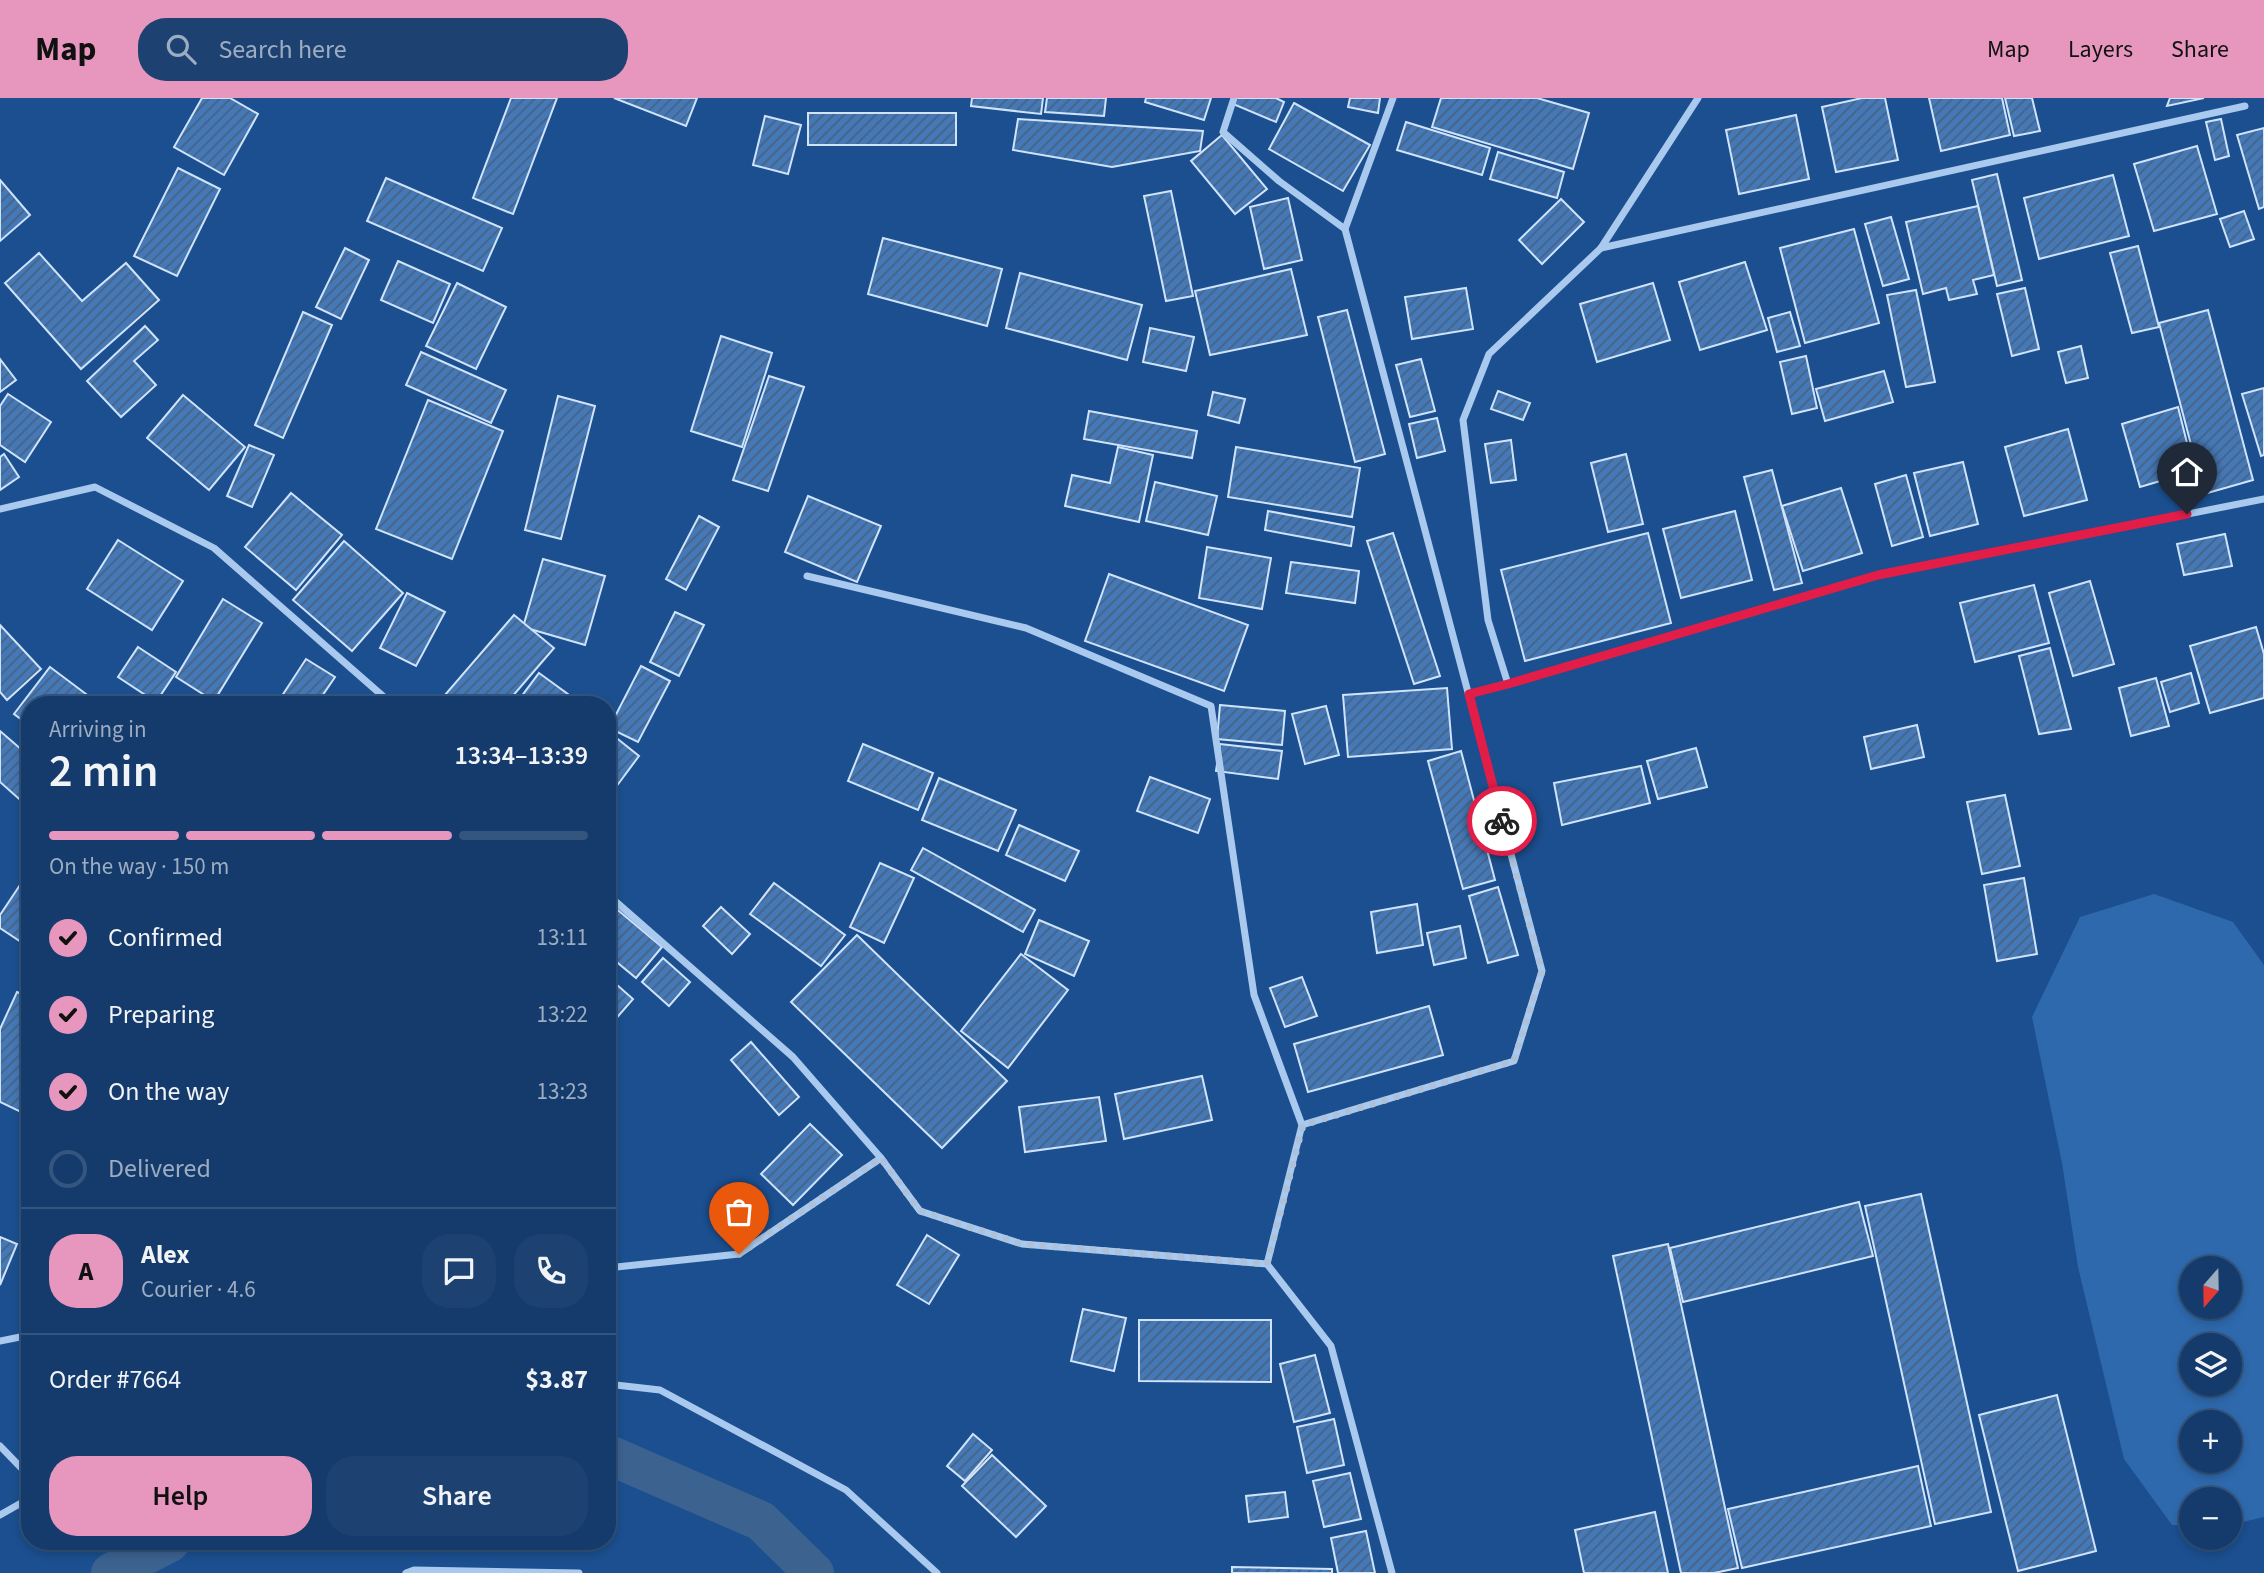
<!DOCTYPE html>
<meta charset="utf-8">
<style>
body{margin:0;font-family:"Source Sans 3",sans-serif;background:#1d4271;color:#f1f3f6;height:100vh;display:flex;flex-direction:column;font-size:26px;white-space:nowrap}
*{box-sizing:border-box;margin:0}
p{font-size:23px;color:#9dadc1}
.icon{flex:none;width:38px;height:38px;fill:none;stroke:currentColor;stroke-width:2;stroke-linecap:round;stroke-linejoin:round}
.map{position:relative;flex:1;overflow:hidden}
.side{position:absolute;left:21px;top:598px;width:595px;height:854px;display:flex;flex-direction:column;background:#143b6b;border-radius:28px;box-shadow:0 4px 10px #0003,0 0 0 2px #33557e}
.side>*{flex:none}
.needle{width:46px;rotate:200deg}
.controls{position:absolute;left:2179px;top:1158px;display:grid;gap:14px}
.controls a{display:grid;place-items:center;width:63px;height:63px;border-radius:50%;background:#143b6b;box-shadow:0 4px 10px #0003,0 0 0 2px #33557e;font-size:35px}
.pin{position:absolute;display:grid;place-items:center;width:60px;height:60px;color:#fff;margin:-72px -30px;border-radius:50% 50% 50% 0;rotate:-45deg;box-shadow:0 0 7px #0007}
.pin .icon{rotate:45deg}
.courier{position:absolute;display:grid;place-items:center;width:70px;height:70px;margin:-35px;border:5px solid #e11d48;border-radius:50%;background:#fff;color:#222;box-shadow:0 2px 9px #0007}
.summary em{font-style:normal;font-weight:600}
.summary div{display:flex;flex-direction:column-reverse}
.summary{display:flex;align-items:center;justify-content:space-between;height:119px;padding:0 28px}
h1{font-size:46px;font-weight:600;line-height:52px}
.bar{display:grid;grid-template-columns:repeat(4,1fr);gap:10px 7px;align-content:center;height:84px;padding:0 28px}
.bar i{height:9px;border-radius:5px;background:#33557e}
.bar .selected{background:#e797bd}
.bar p{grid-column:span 4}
.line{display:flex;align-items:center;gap:18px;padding:0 28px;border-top:2px solid #33557e}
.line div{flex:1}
.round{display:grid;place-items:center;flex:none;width:74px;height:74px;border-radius:28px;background:#1d4271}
ol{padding:0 28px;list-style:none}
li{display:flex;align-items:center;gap:21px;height:77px}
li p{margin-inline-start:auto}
li .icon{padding:7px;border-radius:50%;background:#e797bd;color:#111;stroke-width:4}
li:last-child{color:#9dadc1}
li i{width:38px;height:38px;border:4px solid #33557e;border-radius:50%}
.action{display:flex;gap:14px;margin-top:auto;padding:14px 28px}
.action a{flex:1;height:80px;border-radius:28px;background:#e797bd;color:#111;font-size:28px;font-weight:600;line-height:80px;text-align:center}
.action a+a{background:#1d4271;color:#f1f3f6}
header{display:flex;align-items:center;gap:42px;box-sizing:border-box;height:98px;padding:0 35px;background:#e797bd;color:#111}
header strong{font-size:33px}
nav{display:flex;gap:38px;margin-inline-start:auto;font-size:24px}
.search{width:490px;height:63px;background:#1d4271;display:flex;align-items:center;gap:18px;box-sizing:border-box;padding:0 24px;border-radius:28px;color:#9dadc1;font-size:26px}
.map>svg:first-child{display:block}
.green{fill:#2e69ad;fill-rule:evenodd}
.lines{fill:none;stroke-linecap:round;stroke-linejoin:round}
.canal{stroke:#3c6290;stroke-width:40}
.building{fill:url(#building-hatch);stroke:#cfe3fa;stroke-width:2}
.street{stroke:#a9c9ee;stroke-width:7}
.done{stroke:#afc1d8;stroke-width:7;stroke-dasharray:0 12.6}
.route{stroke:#e11d48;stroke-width:9}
</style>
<header>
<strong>Map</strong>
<div class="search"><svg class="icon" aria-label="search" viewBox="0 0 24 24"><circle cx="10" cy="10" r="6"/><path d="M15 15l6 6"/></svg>Search here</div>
<nav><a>Map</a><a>Layers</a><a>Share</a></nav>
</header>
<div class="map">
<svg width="2264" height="1475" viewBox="0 0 2264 1475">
<defs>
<pattern id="building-hatch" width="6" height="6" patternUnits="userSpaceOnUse" patternTransform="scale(1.75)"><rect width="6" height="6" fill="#4478b7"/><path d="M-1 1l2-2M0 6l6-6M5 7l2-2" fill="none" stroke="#486282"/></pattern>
</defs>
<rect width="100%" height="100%" fill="#1b4f8f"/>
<path class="green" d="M2154 796 2233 824 2264 867V1419L2230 1427V1402H2191V1427H2172L2124 1361 2078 1169 2062 1065 2032 919 2080 819ZM2191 1171H2230V1209H2191ZM2191 1248H2230V1286H2191ZM2191 1325H2230V1363H2191Z"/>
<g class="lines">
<g class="canal">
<path d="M607 1356 761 1423 814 1475"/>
<path d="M111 1475 170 1444"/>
</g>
</g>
<g class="building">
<path d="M202 0H230L258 16 224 77 174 49Z"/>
<path d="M511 0H557L513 116 473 100Z"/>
<path d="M614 0H697L686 28Z"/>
<path d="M972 0H1043L1041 16 971 8Z"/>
<path d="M1047 0H1106L1104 18 1045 14Z"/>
<path d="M1146 0H1211L1204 22 1145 4Z"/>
<path d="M1235 0H1276L1284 4 1276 24 1233 6Z"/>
<path d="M1350 0H1380L1378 15 1348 9Z"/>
<path d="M1441 0H1537L1589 15 1573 71 1432 29Z"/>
<path d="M1862 0H1885L1898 62 1836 74 1822 9Z"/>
<path d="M1929 0H2002L2010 37 1941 53Z"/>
<path d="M2005 0H2032L2040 33 2014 38Z"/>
<path d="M2170 0H2204L2167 8Z"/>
<path d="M1294 5 1370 47 1343 93 1269 51Z"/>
<rect x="808" y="15" width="148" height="32"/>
<path d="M1796 17 1809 81 1739 96 1726 32Z"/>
<path d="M765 18 801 27 788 76 753 67Z"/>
<path d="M1018 21 1203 33 1200 53 1112 69 1013 52Z"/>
<path d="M2221 21 2229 58 2215 62 2206 24Z"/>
<path d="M1406 24 1490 50 1482 77 1397 52Z"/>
<path d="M2264 30V109L2259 111 2237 37Z"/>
<path d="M1222 37 1267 91 1235 116 1191 63Z"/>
<path d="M2197 48 2217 116 2154 133 2134 66Z"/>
<path d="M1498 54 1564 74 1557 100 1490 81Z"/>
<path d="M178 70 220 91 177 178 134 158Z"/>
<path d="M1997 76 2022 182 1997 188 1972 82Z"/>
<path d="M2113 77 2129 138 2039 161 2024 100Z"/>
<path d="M386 80 502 130 483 173 367 123Z"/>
<path d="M0 82 30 117 0 143Z"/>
<path d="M1171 93 1193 198 1166 203 1144 98Z"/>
<path d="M1288 100 1302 162 1264 171 1250 109Z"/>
<path d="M1561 101 1584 124 1542 166 1519 142Z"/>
<path d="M1978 108 1994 177 1973 182 1977 196 1949 202 1946 190 1923 196 1906 124Z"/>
<path d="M2244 113 2254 141 2230 149 2220 121Z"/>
<path d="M1891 119 1909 181 1883 188 1865 126Z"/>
<path d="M1854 131 1879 225 1805 245 1780 150Z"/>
<path d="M883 140 1002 171 987 228 868 196Z"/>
<path d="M2138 148 2159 229 2132 235 2110 155Z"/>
<path d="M345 150 369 162 341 221 316 209Z"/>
<path d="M39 155 82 203 126 165 159 202 81 271 5 185Z"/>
<path d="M398 163 450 186 433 225 381 202Z"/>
<path d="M1745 164 1767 232 1700 252 1679 184Z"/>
<path d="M1291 171 1307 237 1210 257 1195 193Z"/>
<path d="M1020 175 1142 207 1127 262 1006 230Z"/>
<path d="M457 185 506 209 476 271 426 248Z"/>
<path d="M1653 185 1670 242 1597 264 1580 206Z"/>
<path d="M1466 190 1473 231 1412 241 1405 199Z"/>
<path d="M2025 190 2039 251 2012 258 1997 196Z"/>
<path d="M1916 192 1935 284 1906 289 1887 197Z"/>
<path d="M1347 212 1385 356 1355 364 1318 219Z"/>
<path d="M2208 212 2253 382 2204 396 2159 225Z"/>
<path d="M303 214 332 227 283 340 255 327Z"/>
<path d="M1790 214 1800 248 1777 254 1768 220Z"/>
<path d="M145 228 158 242 134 263 156 287 121 319 87 283Z"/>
<path d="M1150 230 1194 239 1186 273 1143 264Z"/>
<path d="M721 238 772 255 742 349 691 333Z"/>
<path d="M2081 248 2088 280 2066 285 2058 254Z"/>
<path d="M421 254 506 292 491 325 406 287Z"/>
<path d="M1806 258 1817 310 1792 316 1780 264Z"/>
<path d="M0 261 16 282 0 294Z"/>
<path d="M1421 261 1435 313 1410 319 1396 267Z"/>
<path d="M1884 273 1893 304 1825 323 1816 291Z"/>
<path d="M769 278 804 289 768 393 733 382Z"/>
<path d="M2264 290V357L2261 358 2242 296Z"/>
<path d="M1498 293 1530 305 1523 322 1491 311Z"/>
<path d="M1213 294 1245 301 1239 325 1208 317Z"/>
<path d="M8 296 51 324 25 364 0 347V308Z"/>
<path d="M183 297 245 349 209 392 147 340Z"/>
<path d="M558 298 595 308 561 441 525 432Z"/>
<path d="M428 302 503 333 452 461 376 431Z"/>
<path d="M2178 309 2194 373 2140 389 2122 326Z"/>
<path d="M1089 313 1197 333 1192 360 1084 341Z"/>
<path d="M1437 320 1445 353 1417 360 1409 326Z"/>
<path d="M2068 331 2087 402 2024 418 2005 349Z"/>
<path d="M1511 342 1516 382 1491 385 1485 346Z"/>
<path d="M249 347 274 357 252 409 227 398Z"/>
<path d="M1118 349 1153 357 1139 424 1065 408 1072 377 1110 385Z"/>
<path d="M1236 349 1360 370 1352 419 1228 399Z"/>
<path d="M4 356 19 379 0 392V359Z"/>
<path d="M1626 356 1643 426 1608 434 1591 365Z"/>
<path d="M1963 364 1978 426 1930 438 1914 375Z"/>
<path d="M1772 372 1802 485 1774 492 1744 379Z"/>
<path d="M1906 377 1923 439 1892 448 1875 386Z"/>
<path d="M1155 384 1217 398 1208 437 1146 423Z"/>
<path d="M1841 390 1862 455 1803 473 1782 408Z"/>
<path d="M291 395 342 437 296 492 245 449Z"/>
<path d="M808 398 881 428 857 484 785 454Z"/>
<path d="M1268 413 1354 429 1351 448 1265 432Z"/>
<path d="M1735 413 1752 482 1681 500 1663 431Z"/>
<path d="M699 418 719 429 686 492 666 481Z"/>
<path d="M1393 435 1440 578 1414 586 1367 443Z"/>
<path d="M1648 435 1671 525 1525 563 1501 472Z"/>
<path d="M2225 436 2232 468 2184 477 2177 446Z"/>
<path d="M118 442 183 483 152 532 87 491Z"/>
<path d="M344 443 403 495 352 553 293 502Z"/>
<path d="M1207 449 1271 460 1262 511 1199 500Z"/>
<path d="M543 461 605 478 585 547 523 529Z"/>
<path d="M1291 464 1359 473 1355 505 1286 495Z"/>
<path d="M1109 476 1248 527 1224 593 1085 543Z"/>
<path d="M2090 483 2114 566 2073 578 2049 495Z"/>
<path d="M2034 487 2049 545 1975 564 1960 505Z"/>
<path d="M407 495 445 514 416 568 380 550Z"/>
<path d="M223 501 262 525 214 603 176 579Z"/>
<path d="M675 514 704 527 679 578 650 564Z"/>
<path d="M514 517 554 550 505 607H441L438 605Z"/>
<path d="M0 527 41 571 7 602 0 594Z"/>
<path d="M2256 529 2264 556V600L2210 615 2190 548Z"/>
<path d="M138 549 176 574 156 604 118 579Z"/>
<path d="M2050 550 2071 631 2039 636 2019 558Z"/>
<path d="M306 561 335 579 316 607H276Z"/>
<path d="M641 568 670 583 638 644 609 630Z"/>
<path d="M50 569 98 605 97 607H30V628L14 616Z"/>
<path d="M539 575 583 607H515Z"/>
<path d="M2191 575 2199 605 2170 614 2161 584Z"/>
<path d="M2156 580 2169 628 2131 638 2119 590Z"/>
<path d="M1447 590 1452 651 1348 659 1343 597Z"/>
<path d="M1220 607 1285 613 1282 647 1217 641Z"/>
<path d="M1326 608 1339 657 1305 666 1292 616Z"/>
<path d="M1917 627 1924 659 1871 671 1864 639Z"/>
<path d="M0 633 30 659V705L27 708 0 684Z"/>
<path d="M609 634 639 658 607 701V636Z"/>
<path d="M863 646 933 675 918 712 848 683Z"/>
<path d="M1220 646 1282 653 1278 681 1216 673Z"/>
<path d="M1696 650 1707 689 1658 701 1647 663Z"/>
<path d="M1461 653 1495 782 1463 791 1428 663Z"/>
<path d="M1641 668 1650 705 1562 727 1554 685Z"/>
<path d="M1150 679 1210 701 1198 735 1137 713Z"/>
<path d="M939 680 1016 712 998 753 922 722Z"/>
<path d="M2005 697 2020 768 1982 776 1967 704Z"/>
<path d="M1019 727 1079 753 1065 783 1006 757Z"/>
<path d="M923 750 1035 812 1023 834 911 772Z"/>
<path d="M880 765 914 780 884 845 850 829Z"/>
<path d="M30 772V850L0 830V817Z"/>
<path d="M2024 780 2037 856 1997 863 1984 787Z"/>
<path d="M774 785 845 837 821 868 750 816Z"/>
<path d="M1498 789 1518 857 1488 865 1469 798Z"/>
<path d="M607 803 662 849 636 880 607 856Z"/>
<path d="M1417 806 1423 847 1377 855 1371 814Z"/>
<path d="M721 809 750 836 732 856 703 828Z"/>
<path d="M1039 822 1089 843 1074 878 1025 856Z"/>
<path d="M1460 828 1466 860 1434 867 1427 835Z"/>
<path d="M857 837 1007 983 942 1050 791 904Z"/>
<path d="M1021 856 1068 892 1008 970 961 933Z"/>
<path d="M663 860 690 884 669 908 642 884Z"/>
<path d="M607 878 633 901 607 931Z"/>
<path d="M1302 879 1317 918 1285 929 1270 890Z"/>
<path d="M17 894 30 900V994L21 1014 0 1004V931Z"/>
<path d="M1429 908 1443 957 1308 994 1294 946Z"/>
<path d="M751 944 799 999 779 1017 731 962Z"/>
<path d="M1202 978 1212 1022 1124 1041 1115 996Z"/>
<path d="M1099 999 1106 1043 1025 1054 1019 1009Z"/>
<path d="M810 1026 842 1057 793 1107 761 1076Z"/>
<path d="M1921 1096 1991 1414 1935 1426 1865 1108Z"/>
<path d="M1859 1104 1873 1158 1683 1204 1670 1150Z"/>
<path d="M927 1137 959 1157 929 1206 897 1187Z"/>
<path d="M0 1139 17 1146 0 1187Z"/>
<path d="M24 1144H30V1184H22Z"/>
<path d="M1668 1146 1738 1470 1714 1475H1681L1613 1158Z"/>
<path d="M1083 1211 1126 1220 1114 1273 1071 1263Z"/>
<path d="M1139 1222H1271V1284L1139 1283Z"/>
<path d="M1315 1257 1330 1315 1294 1324 1280 1266Z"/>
<path d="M2057 1297 2096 1453 2018 1473 1979 1317Z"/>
<path d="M1334 1321 1344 1367 1307 1375 1297 1329Z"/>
<path d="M973 1336 992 1352 965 1383 947 1368Z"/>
<path d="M992 1357 1046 1408 1016 1439 962 1388Z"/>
<path d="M1918 1368 1931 1428 1742 1470 1728 1411Z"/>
<path d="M1350 1375 1361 1421 1324 1429 1313 1383Z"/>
<path d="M1285 1394 1288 1419 1249 1424 1246 1398Z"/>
<path d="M1655 1414 1668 1475H1584L1575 1432Z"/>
<path d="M1366 1433 1375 1475H1338L1331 1440Z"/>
<path d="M1232 1469 1332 1471V1475H1232Z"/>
</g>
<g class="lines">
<g class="street">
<path d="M1234 0 1223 34 1279 83 1345 131"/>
<path d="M1601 150 2245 8"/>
<path d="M0 411 95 389 214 450 393 607"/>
<path d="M807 478 1026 530 1211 608 1254 897 1302 1027 1267 1166"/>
<path d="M1508 586 1488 522 1463 322 1489 256 1601 150 1698 0"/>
<path d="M1469 596 1508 586 1878 477 2264 401"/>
<path d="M607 796 793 959 881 1060 739 1156 607 1170"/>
<path d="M1302 1027 1514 963 1542 873 1345 131 1393 0"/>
<path d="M881 1060 920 1113 1022 1146 1267 1166 1331 1248 1392 1475"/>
<path d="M0 1243 30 1237"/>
<path d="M607 1286 660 1292 846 1392 937 1475"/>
<path d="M0 1348 30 1379"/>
<path d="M0 1417 30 1400"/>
<path d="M406 1475 414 1472 579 1475"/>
</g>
</g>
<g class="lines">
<path class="done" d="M739 1156 881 1060 920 1113 1022 1146 1267 1166 1303 1027 1514 963 1542 873 1502 723"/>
<path class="route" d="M1502 723 1469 596 1508 586 1878 477 2187 416"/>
</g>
</svg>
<div class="controls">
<a><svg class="needle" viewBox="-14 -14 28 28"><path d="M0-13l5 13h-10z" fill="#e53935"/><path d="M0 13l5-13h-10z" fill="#9dadc1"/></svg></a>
<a><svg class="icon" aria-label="layers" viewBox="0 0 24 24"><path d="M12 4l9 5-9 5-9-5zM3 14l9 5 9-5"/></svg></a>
<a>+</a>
<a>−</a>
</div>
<div class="pin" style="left:739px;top:1156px;background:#ea580c"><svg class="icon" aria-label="bag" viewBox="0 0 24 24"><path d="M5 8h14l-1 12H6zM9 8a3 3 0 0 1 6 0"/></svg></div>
<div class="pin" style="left:2187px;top:416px;background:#1f2937"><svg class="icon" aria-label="home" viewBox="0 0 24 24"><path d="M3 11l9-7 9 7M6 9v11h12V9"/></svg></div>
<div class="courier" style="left:1502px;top:723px"><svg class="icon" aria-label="bike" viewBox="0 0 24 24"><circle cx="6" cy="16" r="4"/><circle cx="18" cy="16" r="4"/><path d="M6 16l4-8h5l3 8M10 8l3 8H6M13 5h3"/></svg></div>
<section class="side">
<div class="summary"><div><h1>2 min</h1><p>Arriving in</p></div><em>13:34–13:39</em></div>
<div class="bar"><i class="selected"></i><i class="selected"></i><i class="selected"></i><i></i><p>On the way · 150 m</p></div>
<ol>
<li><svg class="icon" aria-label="check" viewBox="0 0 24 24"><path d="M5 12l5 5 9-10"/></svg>Confirmed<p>13:11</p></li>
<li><svg class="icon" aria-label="check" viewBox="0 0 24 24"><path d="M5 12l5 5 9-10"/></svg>Preparing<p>13:22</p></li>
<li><svg class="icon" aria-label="check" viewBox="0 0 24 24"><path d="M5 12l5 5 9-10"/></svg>On the way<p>13:23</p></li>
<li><i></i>Delivered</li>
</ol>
<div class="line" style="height:126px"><b class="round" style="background:#e797bd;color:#111">A</b><div><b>Alex</b><p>Courier · 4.6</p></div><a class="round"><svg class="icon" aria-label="chat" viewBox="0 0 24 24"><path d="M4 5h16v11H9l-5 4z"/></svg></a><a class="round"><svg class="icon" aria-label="phone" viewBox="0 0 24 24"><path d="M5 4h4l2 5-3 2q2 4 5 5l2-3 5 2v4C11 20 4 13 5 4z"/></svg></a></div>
<div class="line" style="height:91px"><div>Order #7664</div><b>$3.87</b></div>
<div class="action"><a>Help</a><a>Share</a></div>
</section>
</div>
